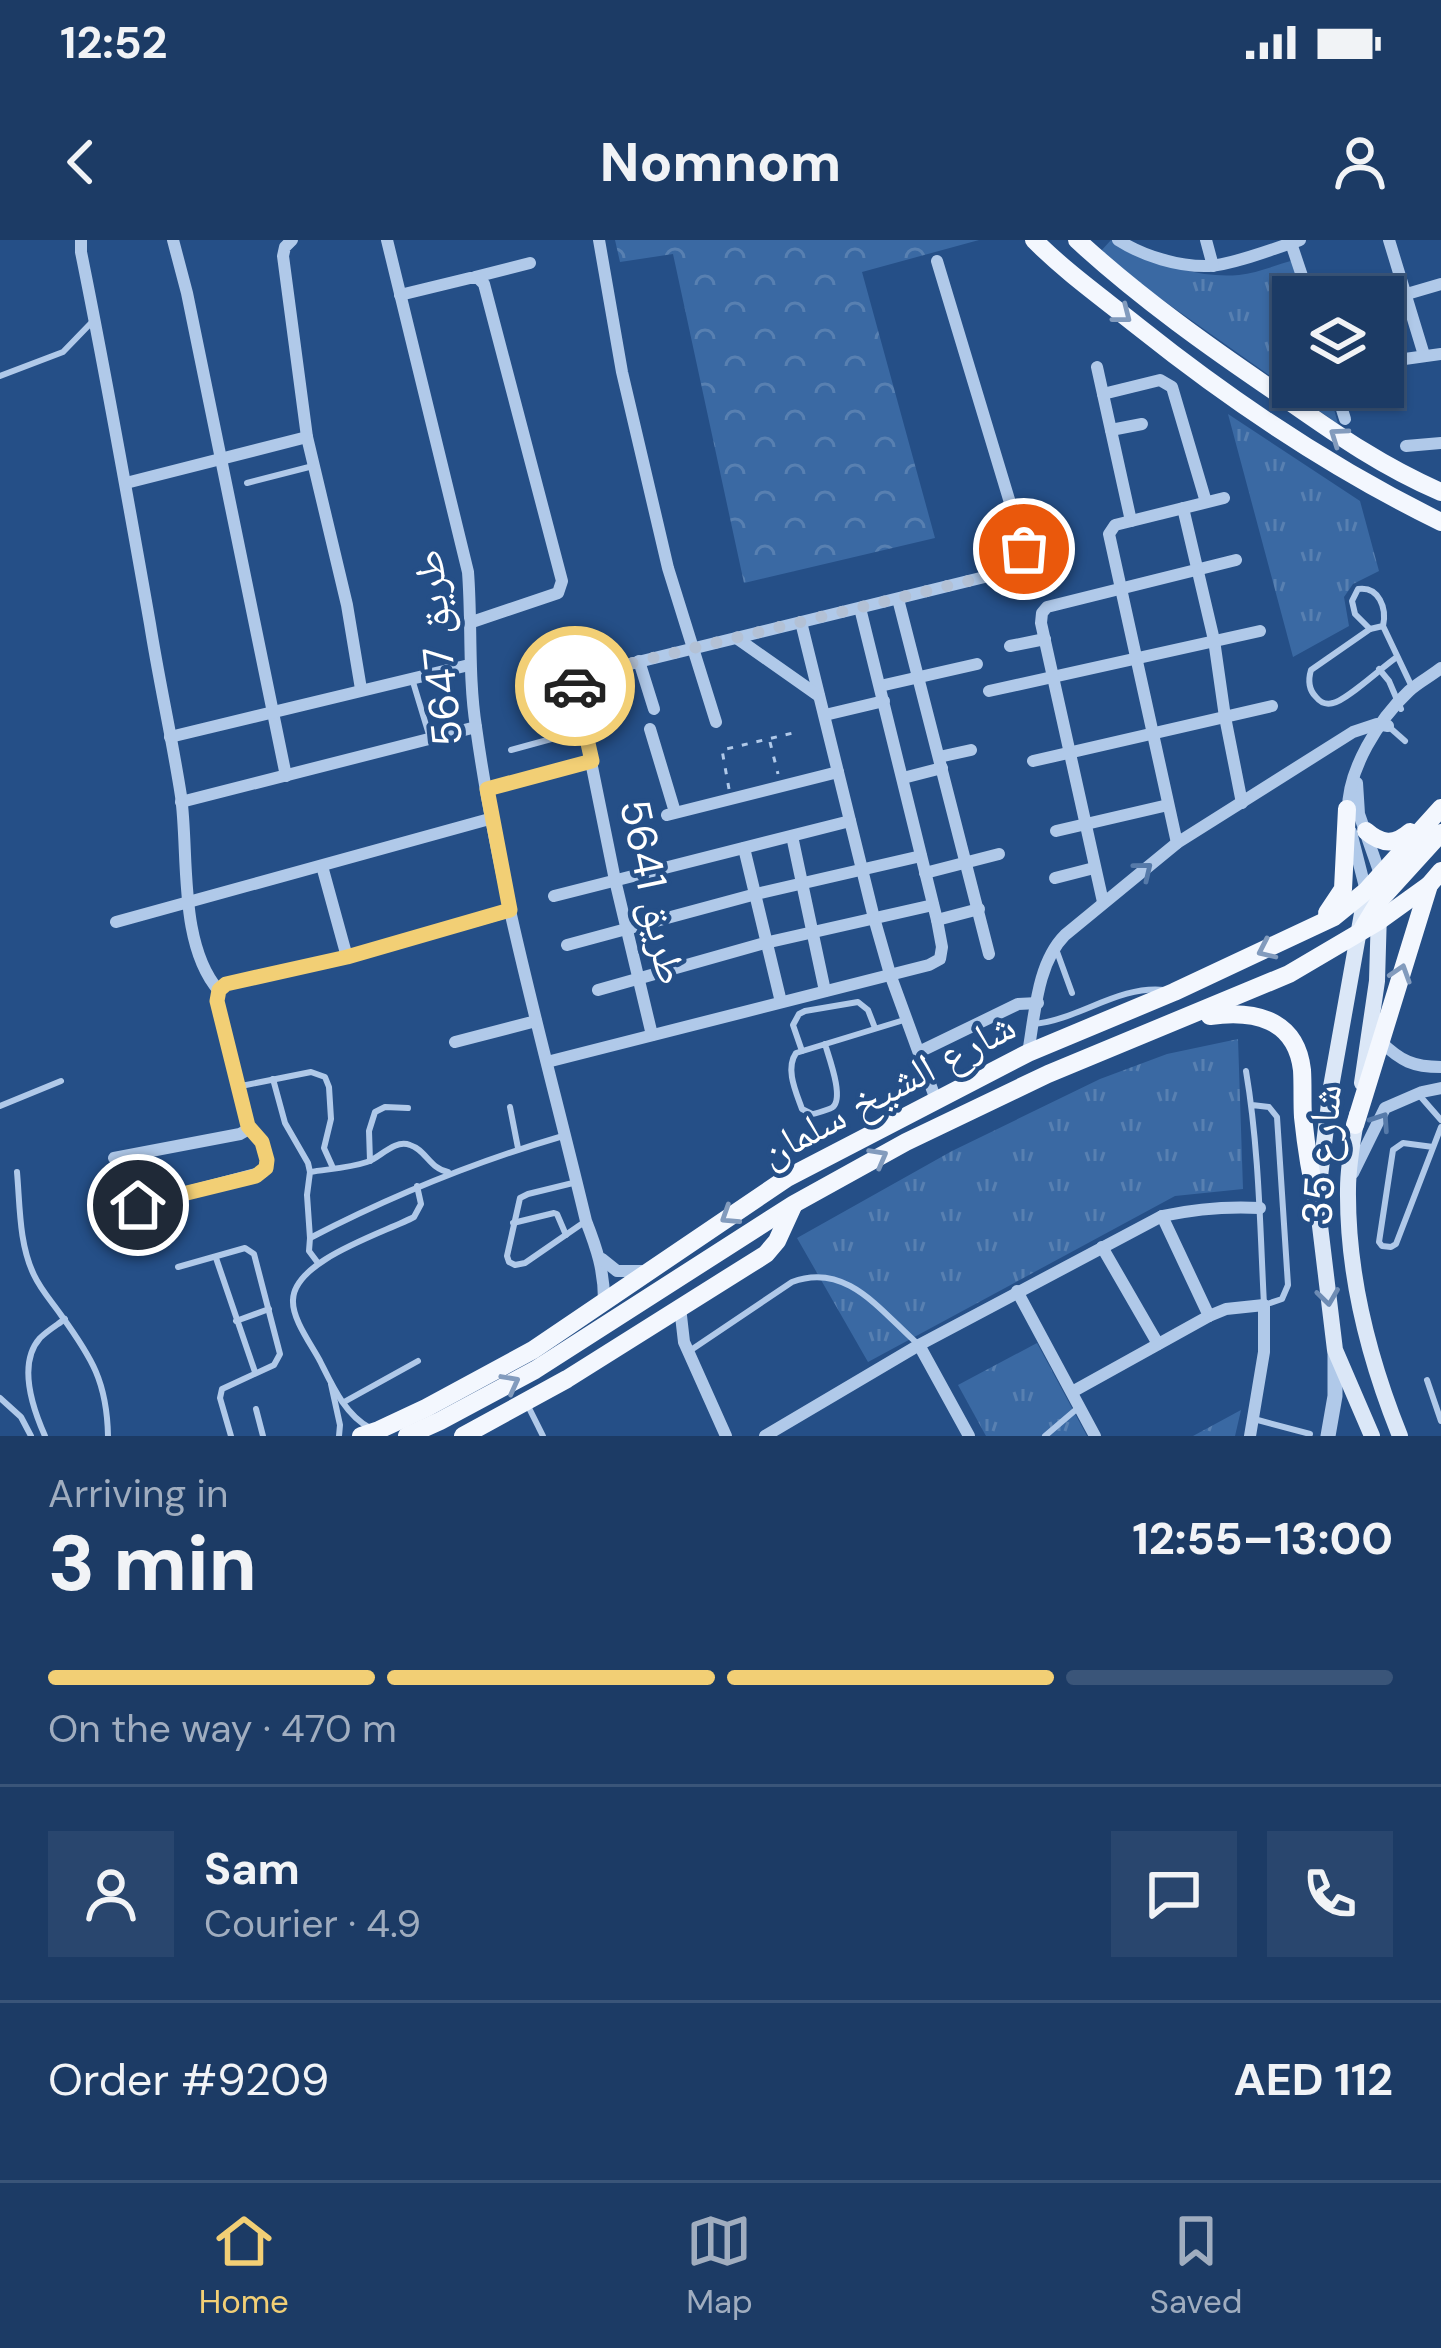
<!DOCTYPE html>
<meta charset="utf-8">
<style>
body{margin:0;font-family:"DM Sans","Noto Naskh Arabic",sans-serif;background:#29466e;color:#f1f3f6;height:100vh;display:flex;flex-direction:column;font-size:45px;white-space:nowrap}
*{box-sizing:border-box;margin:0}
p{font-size:39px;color:#a0adbf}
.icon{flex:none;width:66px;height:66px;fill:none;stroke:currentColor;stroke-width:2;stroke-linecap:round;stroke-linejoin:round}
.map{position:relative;height:1196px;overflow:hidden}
.sheet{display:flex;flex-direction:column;background:#1c3b65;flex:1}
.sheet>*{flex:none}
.controls{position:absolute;left:1272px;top:36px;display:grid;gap:24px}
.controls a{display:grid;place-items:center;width:132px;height:132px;border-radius:0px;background:#1c3b65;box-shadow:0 3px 9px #0004,0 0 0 3px #3a5579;font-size:60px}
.pin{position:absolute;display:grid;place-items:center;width:102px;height:102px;color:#fff;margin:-51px;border:6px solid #fff;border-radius:50%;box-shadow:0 3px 12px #0007}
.courier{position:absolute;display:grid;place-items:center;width:120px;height:120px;margin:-60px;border:9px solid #f2cf75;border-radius:50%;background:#fff;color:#222;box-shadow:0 3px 15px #0007}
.overview em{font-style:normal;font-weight:800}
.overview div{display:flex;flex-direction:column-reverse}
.overview{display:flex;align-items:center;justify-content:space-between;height:204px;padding:0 48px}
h1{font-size:78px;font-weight:800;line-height:90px}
.bar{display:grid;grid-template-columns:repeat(4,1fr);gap:18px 12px;align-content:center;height:144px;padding:0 48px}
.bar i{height:15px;border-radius:9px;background:#3a5579}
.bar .selected{background:#f2cf75}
.bar p{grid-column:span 4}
.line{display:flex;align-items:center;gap:30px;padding:0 48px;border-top:3px solid #3a5579}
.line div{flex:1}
.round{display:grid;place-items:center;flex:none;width:126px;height:126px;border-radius:0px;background:#29466e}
.status{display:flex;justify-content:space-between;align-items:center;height:84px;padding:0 60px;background:#1c3b65;direction:ltr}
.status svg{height:33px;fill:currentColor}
header{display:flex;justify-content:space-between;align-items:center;height:156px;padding:0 48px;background:#1c3b65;font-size:54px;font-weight:800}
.dock{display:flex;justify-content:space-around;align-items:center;height:168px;border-top:3px solid #3a5579;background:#1c3b65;font-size:33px;color:#a0adbf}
.dock a{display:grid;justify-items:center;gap:6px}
.dock .selected{color:#f2cf75}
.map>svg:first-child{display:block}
.grass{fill:url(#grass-tufts)}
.forest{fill:url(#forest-crowns)}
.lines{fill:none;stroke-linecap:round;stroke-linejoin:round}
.path{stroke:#b0c9e9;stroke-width:3;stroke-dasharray:6 9;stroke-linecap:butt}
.service{stroke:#b0c9e9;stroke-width:6}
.minor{stroke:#b0c9e9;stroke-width:12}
.tertiary{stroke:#b0c9e9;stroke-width:15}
.secondary{stroke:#dbe7f7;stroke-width:16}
.primary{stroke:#f3f7fe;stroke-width:18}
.oneway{stroke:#829bbd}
.oneway2{stroke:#567aa9}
.oneway3{stroke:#6e8cb4}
.done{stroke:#b3c1d5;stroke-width:12;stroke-dasharray:0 21.6}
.route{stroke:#f2cf75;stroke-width:15}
.labels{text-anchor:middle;stroke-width:9;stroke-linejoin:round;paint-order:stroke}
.street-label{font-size:42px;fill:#fff;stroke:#254f87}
</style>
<div class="status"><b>12:52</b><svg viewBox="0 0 49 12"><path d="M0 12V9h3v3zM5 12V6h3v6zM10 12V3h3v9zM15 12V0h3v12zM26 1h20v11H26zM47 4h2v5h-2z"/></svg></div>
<header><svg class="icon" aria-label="back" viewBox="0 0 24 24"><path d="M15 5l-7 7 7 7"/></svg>Nomnom<svg class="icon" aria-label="person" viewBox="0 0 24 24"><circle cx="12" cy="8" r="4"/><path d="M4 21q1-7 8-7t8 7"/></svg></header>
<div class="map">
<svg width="1441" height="1196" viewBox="0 0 1441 1196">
<defs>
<pattern id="grass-tufts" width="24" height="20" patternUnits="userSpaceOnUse" patternTransform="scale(3)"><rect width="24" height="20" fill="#3a69a3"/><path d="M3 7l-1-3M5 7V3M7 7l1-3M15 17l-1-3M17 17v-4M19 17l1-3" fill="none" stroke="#5880b1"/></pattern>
<pattern id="forest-crowns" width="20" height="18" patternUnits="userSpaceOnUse" patternTransform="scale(3)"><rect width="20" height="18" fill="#3a69a3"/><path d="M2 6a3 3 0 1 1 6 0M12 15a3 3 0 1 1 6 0" fill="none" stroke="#5880b1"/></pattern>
</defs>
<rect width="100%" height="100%" fill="#254f87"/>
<g class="grass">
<path d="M1111 0C1152 20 1193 39 1239 35 1257 33 1276 25 1294 20L1304 57H1293V147H1328L1338 184 1133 39 1101 11Z"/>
<path d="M1228 174 1360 261 1379 331 1353 344 1344 357 1349 386 1293 417Z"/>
<path d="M1238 799 1243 949 1175 956 868 1122 797 998 952 911 1100 839 1167 814Z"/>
<path d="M1037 1103 1087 1196H986L958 1145Z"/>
<path d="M1241 1170 1235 1196H1193Z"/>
</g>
<path class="forest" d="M615 0H979L862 32 935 298 744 343 673 14 620 22Z"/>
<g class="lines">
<g class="path">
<path d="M770 502 778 534"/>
<path d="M729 549 722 510 793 493"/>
</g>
<g class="service">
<path d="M0 136 63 112 92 82"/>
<path d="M247 243 313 226"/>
<path d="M1383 386 1370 389 1355 374 1352 361 1358 349C1379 346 1387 368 1383 386L1411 445"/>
<path d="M1370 389 1311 430C1308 440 1308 449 1316 457 1320 462 1326 465 1333 463 1346 461 1382 427 1397 417"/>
<path d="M1379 429 1389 441 1401 469"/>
<path d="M413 442 430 498"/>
<path d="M1388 486 1405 501"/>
<path d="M511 510 584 490"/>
<path d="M1056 709 1072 753"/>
<path d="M1034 784C1078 780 1119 745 1164 750"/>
<path d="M825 804C829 818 844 857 833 867 831 869 814 874 812 874L802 869C796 852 785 829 796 813L904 780"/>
<path d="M802 811 793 785 799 774 805 771 858 762 868 770 875 788"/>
<path d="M1246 831C1259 908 1260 987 1264 1065L1282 1059 1288 1045 1277 877 1269 867 1252 865"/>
<path d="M273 839 285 883 308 923 310 932"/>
<path d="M241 846 311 832 325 837 329 847 331 879 324 908 333 928"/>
<path d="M1420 856 1441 880"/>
<path d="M0 866 61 841"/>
<path d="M510 867 518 908"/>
<path d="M1433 907 1403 903 1393 910 1379 1002 1382 1006 1391 1007 1396 1004 1441 887"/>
<path d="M370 921 369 891 375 872 385 867 408 868"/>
<path d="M17 932C20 966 19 1004 34 1035 41 1050 52 1062 61 1075 92 1118 107 1142 108 1196"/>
<path d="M577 942 528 954 520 958 507 1016 509 1022 515 1025 525 1023 583 983"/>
<path d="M513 983 554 973 557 974 566 995"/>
<path d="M310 998 307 955 310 932C328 929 349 928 367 922 380 918 394 899 410 905 426 910 430 929 448 932"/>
<path d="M216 1018 255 1132"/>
<path d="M318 1023 309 1011 310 998C391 956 474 922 563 896"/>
<path d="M178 1027 245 1008 254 1014 280 1114 274 1125 222 1149 220 1158 231 1196"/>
<path d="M236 1081 269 1069"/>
<path d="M691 1110 792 1042C847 1021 881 1072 919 1105"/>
<path d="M1427 1140 1441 1181"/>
<path d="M331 1144 340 1185 339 1196"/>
<path d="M0 1158 21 1177 31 1196"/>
<path d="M344 1162 418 1121"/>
<path d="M528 1166 543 1196"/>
<path d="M256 1169 263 1196"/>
<path d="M1254 1179 1310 1194"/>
<path d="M370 1188C345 1175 332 1145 320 1121 311 1104 292 1079 293 1060 294 1020 384 993 414 977L421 964 417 946"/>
<path d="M45 1196C33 1169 17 1124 40 1098 47 1091 57 1085 65 1079"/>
<path d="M1045 1196 1079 1167"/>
</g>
<g class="minor">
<path d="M81 0V12C106 135 128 259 150 384 159 441 172 498 181 556 189 614 178 704 219 751"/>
<path d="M173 0 187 53 286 536"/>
<path d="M292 0 285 7 283 16 307 197 347 365 361 449"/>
<path d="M387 0 468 332C472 384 468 436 476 487 499 653 547 818 586 981 597 1009 604 1031 604 1060"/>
<path d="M599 0 622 132 668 328 716 482"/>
<path d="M1118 0C1143 16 1179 27 1209 26 1232 25 1276 8 1300 0"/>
<path d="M1206 0 1213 26"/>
<path d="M1290 0 1309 57"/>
<path d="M1389 0 1424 115"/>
<path d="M475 37 530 23"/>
<path d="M400 55 470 38H478L484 44 562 341 558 353 472 382"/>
<path d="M1383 61 1441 44"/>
<path d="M1383 122 1441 114"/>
<path d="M1097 127 1131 281"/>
<path d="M1335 147 1345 179"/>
<path d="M1103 154 1160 140 1172 147 1206 262"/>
<path d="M1111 190 1142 184"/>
<path d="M1406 206 1441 203"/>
<path d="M126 243 307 197"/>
<path d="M1183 268 1214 400 1225 477 1242 563"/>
<path d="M898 359 989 714"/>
<path d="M801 382 874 678 890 734 936 860"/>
<path d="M738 399 819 456"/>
<path d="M1010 406 1045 399"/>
<path d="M639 421 654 469"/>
<path d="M880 446 977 424"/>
<path d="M989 451 1260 391"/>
<path d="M825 475 884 461"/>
<path d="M650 489 675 572"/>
<path d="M170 497 469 425"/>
<path d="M939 517 971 510"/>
<path d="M1033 521 1272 466"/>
<path d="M903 538 942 528"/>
<path d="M1357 543 1359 574 1380 634"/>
<path d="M487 549 591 521"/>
<path d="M181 562 476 487"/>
<path d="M1348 572C1347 530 1379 479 1409 451 1419 442 1431 436 1441 428"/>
<path d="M667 575 838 532"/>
<path d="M1056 591 1168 565"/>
<path d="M1351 592 1366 651"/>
<path d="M792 596 825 751"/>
<path d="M1177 603 1109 294 1115 285 1224 258"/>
<path d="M744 608 781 762"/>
<path d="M322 626 347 717"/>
<path d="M925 633 999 614"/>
<path d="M1055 638 1094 628"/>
<path d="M554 656 850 581"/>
<path d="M1103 662 1041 383 1042 373 1047 367 1236 320"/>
<path d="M937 680 979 669"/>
<path d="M116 682 493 578"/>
<path d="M567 705 756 654 921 616"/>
<path d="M598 750 761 704 933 665"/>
<path d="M652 795 615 640 575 443 585 435 1009 331 1024 322V309L937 21"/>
<path d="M455 802 536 781"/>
<path d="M1381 802C1401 821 1413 827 1441 827"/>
<path d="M919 812 1018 764 1038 763"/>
<path d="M1028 813C1035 774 1037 723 1065 695L1177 603 1353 492 1377 484 1388 486"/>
<path d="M547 822 929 725 940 719 942 707 937 680 860 368"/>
<path d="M114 918 240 894 247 890V880L217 761 219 750 226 744 347 717 510 671"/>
<path d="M1353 933 1385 868 1422 852 1441 848"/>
<path d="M138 965 263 932C272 914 261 899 248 886"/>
<path d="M1162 976 1209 1076"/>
<path d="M1102 1007 1158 1104"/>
<path d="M602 1019 617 1031H643"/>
<path d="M1017 1051 1095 1196"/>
<path d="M680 1067 684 1102 726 1196"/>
<path d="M919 1105 969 1196"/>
<path d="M1072 1152 1209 1076 1226 1069 1264 1065V1112L1250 1196"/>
<path d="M765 1196 919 1105 1162 976C1195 969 1225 966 1260 968"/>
</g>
<path class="tertiary" d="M1328 1196 1335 1156V1113"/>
<g class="secondary">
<path d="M1366 651 1331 847 1317 961 1335 1110 1372 1196"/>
<path d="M1362 843 1377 741 1379 672"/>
<path d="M1357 875C1353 899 1348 925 1348 949 1347 1033 1369 1119 1400 1196"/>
</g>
<g class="primary">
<path d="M1034 0C1067 33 1104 59 1140 88 1234 163 1333 229 1441 282"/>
<path d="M1077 0C1140 58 1212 109 1283 157 1336 194 1381 226 1441 252"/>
<path d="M1366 591C1381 604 1394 606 1410 592"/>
<path d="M1327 673 1343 649 1347 569"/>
<path d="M1363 688 1380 660 1441 593"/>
<path d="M1210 776C1253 770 1296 778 1302 830 1303 846 1302 862 1303 877 1306 906 1310 933 1317 961"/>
<path d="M1355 885 1429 645"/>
<path d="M361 1196 379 1190 426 1168 533 1110 787 938 1028 813 1174 752 1334 677 1366 651 1441 568"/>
<path d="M407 1196 440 1181 535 1130 794 964 906 902 1048 834 1289 734 1379 681 1429 645 1441 631"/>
<path d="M463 1196 567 1139 766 1014 777 1001 793 966"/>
</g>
</g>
<defs><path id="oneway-chevron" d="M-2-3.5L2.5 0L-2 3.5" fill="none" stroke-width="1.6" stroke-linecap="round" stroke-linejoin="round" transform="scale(3)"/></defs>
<g class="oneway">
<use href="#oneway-chevron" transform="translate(1123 75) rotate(38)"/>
<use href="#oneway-chevron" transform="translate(1338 196) rotate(-145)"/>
<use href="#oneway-chevron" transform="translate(1266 710) rotate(155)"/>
<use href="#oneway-chevron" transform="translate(1401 733) rotate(-72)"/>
<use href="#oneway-chevron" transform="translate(879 917) rotate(-29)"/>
<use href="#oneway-chevron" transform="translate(729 976) rotate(147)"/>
<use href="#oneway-chevron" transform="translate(511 1143) rotate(-28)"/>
</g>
<g class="oneway2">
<use href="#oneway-chevron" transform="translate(1144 630) rotate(-39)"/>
<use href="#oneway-chevron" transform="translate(1381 881) rotate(-56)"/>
</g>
<use class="oneway3" href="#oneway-chevron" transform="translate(1328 1057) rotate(82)"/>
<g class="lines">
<path class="done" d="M575 446 581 436 612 428 1009 331 1024 322V309"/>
<path class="route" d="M138 965 256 936 266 928 267 920 262 902 248 886 217 761 219 750 226 744 347 717 510 670 487 549 592 521 575 446"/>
</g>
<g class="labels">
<g class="street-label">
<text transform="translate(437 408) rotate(-96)" y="15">طريق 5647</text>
<text transform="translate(654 652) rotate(78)" y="15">طريق 5641</text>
<text transform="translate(887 848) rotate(-28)" y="15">شارع الشيخ سلمان</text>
<text transform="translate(1321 915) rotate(-86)" y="15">شارع 35</text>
</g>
</g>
</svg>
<div class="controls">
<a><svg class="icon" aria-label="layers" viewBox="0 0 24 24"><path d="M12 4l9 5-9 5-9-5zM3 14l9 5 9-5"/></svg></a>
</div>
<div class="pin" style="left:1024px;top:309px;background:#ea580c"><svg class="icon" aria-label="bag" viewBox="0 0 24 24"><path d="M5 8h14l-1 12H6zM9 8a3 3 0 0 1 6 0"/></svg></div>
<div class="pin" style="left:138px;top:965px;background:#1f2937"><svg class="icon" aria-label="home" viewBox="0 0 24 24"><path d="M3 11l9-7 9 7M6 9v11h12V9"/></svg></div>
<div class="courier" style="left:575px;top:446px"><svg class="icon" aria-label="car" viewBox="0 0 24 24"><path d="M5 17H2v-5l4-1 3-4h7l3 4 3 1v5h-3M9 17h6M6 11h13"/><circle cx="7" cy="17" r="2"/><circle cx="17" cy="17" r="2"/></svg></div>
</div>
<section class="sheet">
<div class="overview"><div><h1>3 min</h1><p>Arriving in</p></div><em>12:55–13:00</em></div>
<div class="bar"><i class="selected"></i><i class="selected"></i><i class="selected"></i><i></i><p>On the way · 470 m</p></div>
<div class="line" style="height:216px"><a class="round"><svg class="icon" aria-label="person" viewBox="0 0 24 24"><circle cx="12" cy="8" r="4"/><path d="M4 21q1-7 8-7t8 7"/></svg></a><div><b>Sam</b><p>Courier · 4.9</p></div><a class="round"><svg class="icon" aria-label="chat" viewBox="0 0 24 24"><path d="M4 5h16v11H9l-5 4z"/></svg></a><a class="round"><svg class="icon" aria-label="phone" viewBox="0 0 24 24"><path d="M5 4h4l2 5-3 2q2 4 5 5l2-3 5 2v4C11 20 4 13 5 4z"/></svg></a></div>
<div class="line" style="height:156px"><div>Order #9209</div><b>AED 112</b></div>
</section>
<nav class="dock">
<a class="selected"><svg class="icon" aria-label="home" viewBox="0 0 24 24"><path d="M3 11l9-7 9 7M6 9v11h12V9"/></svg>Home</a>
<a><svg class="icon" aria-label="map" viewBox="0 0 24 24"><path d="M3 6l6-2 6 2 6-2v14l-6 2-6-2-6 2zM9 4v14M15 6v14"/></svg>Map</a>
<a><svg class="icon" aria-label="saved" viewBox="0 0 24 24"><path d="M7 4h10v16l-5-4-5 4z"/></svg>Saved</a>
</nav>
